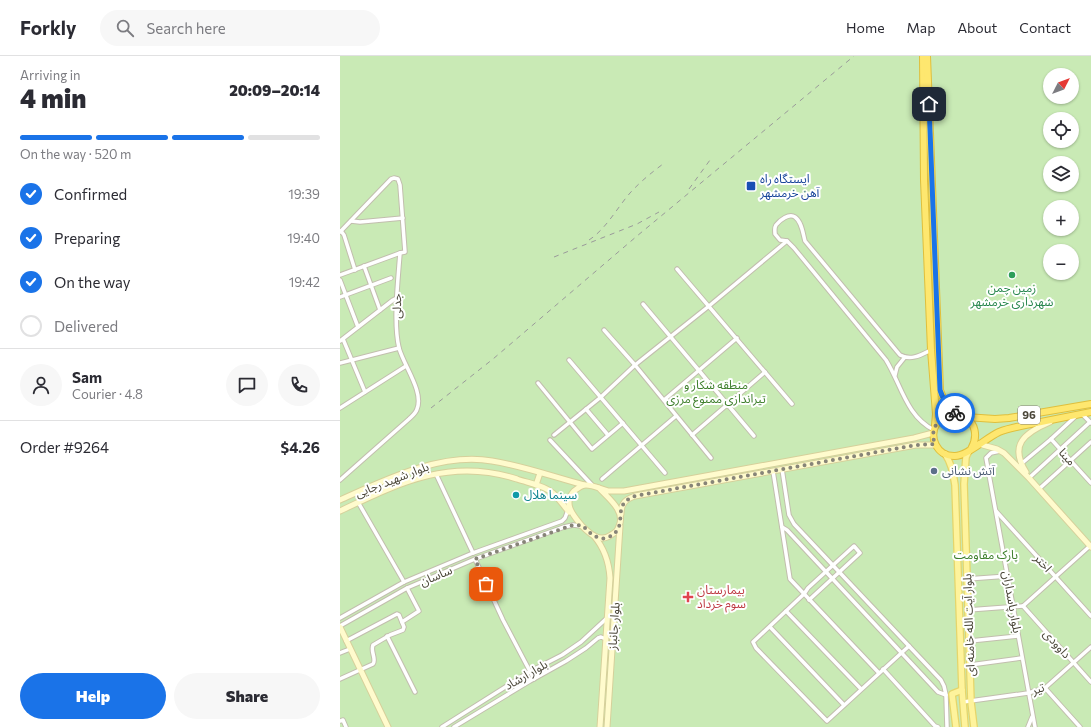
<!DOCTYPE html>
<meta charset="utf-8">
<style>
body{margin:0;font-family:Commissioner,"Noto Sans Arabic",sans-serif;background:#f7f7f7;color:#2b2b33;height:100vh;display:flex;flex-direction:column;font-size:15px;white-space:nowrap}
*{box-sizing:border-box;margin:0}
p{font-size:13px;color:#7c7c81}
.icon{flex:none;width:22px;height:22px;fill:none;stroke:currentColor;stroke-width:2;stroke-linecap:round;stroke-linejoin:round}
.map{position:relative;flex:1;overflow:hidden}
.sheet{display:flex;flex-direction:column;background:#fff;width:340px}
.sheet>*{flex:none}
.needle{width:26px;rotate:48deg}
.controls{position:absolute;left:703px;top:12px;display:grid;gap:8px}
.controls a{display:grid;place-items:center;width:36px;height:36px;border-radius:50%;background:#fff;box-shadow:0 1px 3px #0004;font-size:20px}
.pin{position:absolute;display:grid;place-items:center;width:34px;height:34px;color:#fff;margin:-17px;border-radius:8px;box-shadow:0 2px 6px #0006}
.courier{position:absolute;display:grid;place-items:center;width:40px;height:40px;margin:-20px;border:3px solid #1a73e8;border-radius:50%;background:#fff;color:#222;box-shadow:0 1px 5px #0007}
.overview em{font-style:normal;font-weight:800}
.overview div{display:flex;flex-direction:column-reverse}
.overview{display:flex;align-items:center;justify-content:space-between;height:68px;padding:0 20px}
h1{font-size:26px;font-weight:800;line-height:30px}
.bar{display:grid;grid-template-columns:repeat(4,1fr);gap:6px 4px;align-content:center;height:48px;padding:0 20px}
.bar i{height:5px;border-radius:3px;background:#e1e1e2}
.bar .active{background:#1a73e8}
.bar p{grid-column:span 4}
.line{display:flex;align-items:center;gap:10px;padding:0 20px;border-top:1px solid #e1e1e2}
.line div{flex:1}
.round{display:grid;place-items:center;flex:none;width:42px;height:42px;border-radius:21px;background:#f7f7f7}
ol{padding:0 20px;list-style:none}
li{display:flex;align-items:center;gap:12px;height:44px}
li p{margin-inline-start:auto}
li .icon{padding:4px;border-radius:50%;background:#1a73e8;color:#fff;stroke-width:4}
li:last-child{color:#7c7c81}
li i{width:22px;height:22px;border:2px solid #e1e1e2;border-radius:50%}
.button{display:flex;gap:8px;margin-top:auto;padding:8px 20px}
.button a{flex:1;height:46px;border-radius:24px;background:#1a73e8;color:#fff;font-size:16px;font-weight:800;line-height:46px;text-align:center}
.button a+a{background:#f7f7f7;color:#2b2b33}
header{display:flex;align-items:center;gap:24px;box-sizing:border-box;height:56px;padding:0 20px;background:#fff;border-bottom:1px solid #e1e1e2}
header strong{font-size:19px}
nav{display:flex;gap:22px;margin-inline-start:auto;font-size:14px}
.search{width:280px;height:36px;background:#f7f7f7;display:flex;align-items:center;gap:10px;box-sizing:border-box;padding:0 14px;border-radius:22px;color:#7c7c81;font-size:15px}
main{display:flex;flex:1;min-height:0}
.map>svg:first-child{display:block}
.green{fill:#c9eab5;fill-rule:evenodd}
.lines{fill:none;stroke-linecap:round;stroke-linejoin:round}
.street-casing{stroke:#c2beae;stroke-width:5.5}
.secondary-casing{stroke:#d6d09b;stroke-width:7}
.primary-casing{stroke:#e5d56b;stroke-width:8}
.highway-casing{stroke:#dfbf3d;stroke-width:8}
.street{stroke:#fff;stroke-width:3.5}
.secondary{stroke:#fffbcd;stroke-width:5}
.primary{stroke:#fef39c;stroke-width:5.5}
.highway{stroke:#fee76f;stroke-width:6}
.rail{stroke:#9a9a9a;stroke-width:1;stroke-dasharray:5 5;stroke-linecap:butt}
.done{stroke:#878478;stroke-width:4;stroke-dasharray:0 7.2}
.route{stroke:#1a73e8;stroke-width:5}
.transit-dot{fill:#1a4fb4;stroke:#fff;stroke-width:1.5}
.leisure-dot{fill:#2e9e5b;stroke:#fff;stroke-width:1.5}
.service-dot{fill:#5c6f8a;stroke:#fff;stroke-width:1.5}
.culture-dot{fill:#0f9aa8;stroke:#fff;stroke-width:1.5}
.health-dot{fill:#e0444e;stroke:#fff;stroke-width:1.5}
.labels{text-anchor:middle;stroke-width:4;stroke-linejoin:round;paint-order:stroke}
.shield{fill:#fff;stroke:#817e74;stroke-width:1}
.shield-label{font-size:11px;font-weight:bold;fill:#4b4739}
.transit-label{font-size:12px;fill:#164399;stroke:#fff;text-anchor:start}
.leisure-label{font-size:12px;fill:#27864d;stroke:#fff}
.street-label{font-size:12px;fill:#4b4739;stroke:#fff}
.park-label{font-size:12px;fill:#3c7e2a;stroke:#fff}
.service-label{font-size:12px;fill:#4e5e75;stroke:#fff;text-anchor:start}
.culture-label{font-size:12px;fill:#0d838f;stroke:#fff;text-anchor:start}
.health-label{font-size:12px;fill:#be3a42;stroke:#fff;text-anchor:start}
</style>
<header>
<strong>Forkly</strong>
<div class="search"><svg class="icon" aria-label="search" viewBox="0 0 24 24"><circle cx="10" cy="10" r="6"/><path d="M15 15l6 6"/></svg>Search here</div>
<nav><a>Home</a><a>Map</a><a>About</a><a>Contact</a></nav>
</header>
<main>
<section class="sheet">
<div class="overview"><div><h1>4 min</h1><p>Arriving in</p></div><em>20:09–20:14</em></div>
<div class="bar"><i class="active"></i><i class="active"></i><i class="active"></i><i></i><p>On the way · 520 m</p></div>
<ol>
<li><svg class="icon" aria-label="check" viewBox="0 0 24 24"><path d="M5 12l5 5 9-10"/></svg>Confirmed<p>19:39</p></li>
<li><svg class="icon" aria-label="check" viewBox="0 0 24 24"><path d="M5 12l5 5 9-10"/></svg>Preparing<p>19:40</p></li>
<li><svg class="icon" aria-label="check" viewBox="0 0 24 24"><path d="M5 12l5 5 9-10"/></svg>On the way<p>19:42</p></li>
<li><i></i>Delivered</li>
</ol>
<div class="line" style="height:72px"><a class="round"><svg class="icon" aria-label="person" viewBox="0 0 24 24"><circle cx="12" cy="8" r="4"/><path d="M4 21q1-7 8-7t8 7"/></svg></a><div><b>Sam</b><p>Courier · 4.8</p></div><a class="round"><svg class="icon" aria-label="chat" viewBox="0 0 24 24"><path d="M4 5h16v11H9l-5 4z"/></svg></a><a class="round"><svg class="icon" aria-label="phone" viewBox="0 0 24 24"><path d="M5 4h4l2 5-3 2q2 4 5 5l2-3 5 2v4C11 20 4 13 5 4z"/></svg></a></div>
<div class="line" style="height:52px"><div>Order #9264</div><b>$4.26</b></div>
<div class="button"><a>Help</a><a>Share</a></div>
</section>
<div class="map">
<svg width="751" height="671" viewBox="0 0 751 671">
<rect width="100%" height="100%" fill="#f6f5ec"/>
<path class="green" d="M0 0H751V671H0ZM710 19H732V41H710ZM710 63H732V85H710ZM710 107H732V129H710ZM710 151H732V173H710ZM710 195H732V217H710Z"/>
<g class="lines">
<g class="street-casing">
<g id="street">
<path d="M11 165 20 166 63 162"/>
<path d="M1 175 4 179 15 214"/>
<path d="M0 176 51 123 54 122 58 123 60 129 65 196 60 197C58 224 53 267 59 292 64 310 84 336 77 353 76 357 72 360 69 363L0 424"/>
<path d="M24 210 40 254"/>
<path d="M337 213 452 348"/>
<path d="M0 219 60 197"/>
<path d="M0 224 18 271"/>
<path d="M0 241 51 222"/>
<path d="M303 248 414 380"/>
<path d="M264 274 295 309 371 402"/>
<path d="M3 283 25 336"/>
<path d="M0 285 53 244 57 242"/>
<path d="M591 294C581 299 571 305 560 299L465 185C463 178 462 166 455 161 449 157 440 164 436 169 434 172 435 175 435 178L440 184 447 185 454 192 546 304C561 328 566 360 594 374"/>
<path d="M229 304 325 417"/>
<path d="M0 307 59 292"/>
<path d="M555 319 557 311 565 301"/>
<path d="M198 327 252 393 283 367"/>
<path d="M324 344 397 282"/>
<path d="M0 352 66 310"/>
<path d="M246 353 268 379"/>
<path d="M742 358 751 367"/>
<path d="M736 360 711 383 751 427"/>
<path d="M214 379 261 341 295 309 369 250 447 185"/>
<path d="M352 379 425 316"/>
<path d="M210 384 252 429"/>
<path d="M660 395 651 397 646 402 695 671"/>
<path d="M681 408 711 383"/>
<path d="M442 413 449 459 454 468 601 624 604 630 606 639 598 636 447 474 442 471"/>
<path d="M433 415 450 523 539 617"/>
<path d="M96 418 133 497"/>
<path d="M689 422 750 366"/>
<path d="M262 423 336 360"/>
<path d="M699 433 751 386"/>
<path d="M18 446 64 526"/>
<path d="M656 455 751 560"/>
<path d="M135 503 163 564 194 623"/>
<path d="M627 523 668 520"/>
<path d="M469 544 520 497 514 490 468 532 464 538 413 586 416 592 487 665 569 590"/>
<path d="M683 550 751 626"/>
<path d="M683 550 751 489"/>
<path d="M628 554 683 550"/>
<path d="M446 555 521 633"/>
<path d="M0 562 64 526 133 497 222 465 225 462 228 454"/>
<path d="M62 566 79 555 67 532"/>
<path d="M0 570 67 532 135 503 224 471 233 469 241 470"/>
<path d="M430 571 504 649"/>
<path d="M47 580 75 636"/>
<path d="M630 585 678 580"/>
<path d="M0 597 10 593"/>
<path d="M630 609 681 602"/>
<path d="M543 613 595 670 598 671"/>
<path d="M0 623 33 608C37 603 30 596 33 589L50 579 63 574 64 571 59 559 57 558 6 585"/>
<path d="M705 632 740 671"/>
<path d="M606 639 607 671"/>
<path d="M623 646 688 637 705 632 751 591"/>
<path d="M0 665 3 664 6 671"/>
<path d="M102 671 189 616 222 599 241 586 267 562"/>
<path d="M114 671 190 625 226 605 246 592 258 582 261 581 266 583"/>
<path d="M688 671 692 661"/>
</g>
</g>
<g class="secondary-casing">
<g id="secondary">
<path d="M639 388 657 393 664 397 689 422 751 491"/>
<path d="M686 416C669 389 684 377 710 366"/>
<path d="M196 429 200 417"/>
<path d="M259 432C268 442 286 455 279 470 278 474 275 477 271 479 260 487 250 478 242 470 234 460 222 448 234 435 237 433 240 430 244 429 252 428 260 433 268 435 273 435 278 435 284 435L574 382 593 377"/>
<path d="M0 444C45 424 101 396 152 405 183 410 214 421 244 429"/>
<path d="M0 455C59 427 110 401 177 423 188 427 204 429 213 437 219 443 224 450 229 456"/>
<path d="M281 458C281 447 286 443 295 440L576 389H595"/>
<path d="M254 480C265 493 269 506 270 522L260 671"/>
<path d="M0 571 48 671"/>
<path d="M267 671 280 470"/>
</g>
</g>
<g class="primary-casing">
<g id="primary">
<path d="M629 395 626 401 624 428 631 646 634 671"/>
<path d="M605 398C612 408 613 418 615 429L622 634 625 671"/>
<path d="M616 671 612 638 622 634"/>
</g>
</g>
<g class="highway-casing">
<g id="highway">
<path d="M583 0 584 124 591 294 596 358 595 369"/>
<path d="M587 0 600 334C603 345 611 353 621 358"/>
<path d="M626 361 655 363 669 362 751 348"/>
<path d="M631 393C647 366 612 343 597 367 588 381 597 400 614 400 626 401 646 382 659 376 669 372 681 370 691 368 711 364 731 360 751 356"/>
</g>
</g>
<use href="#street" class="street"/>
<use href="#secondary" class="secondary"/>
<use href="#primary" class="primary"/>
<use href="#highway" class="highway"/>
<g class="rail">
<path d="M349 133 370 104"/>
<path d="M249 184C266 173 277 152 290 137 300 126 311 117 323 108"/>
<path d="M214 201 297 168 319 156"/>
<path d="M91 352 153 303 297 180 514 0"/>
</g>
</g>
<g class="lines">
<path class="done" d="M146 528 135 503 233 469C236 469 240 469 243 470 243 470 247 474 247 474 253 480 261 485 269 481 291 470 269 449 295 440L576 389 595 388C589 373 599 359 615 357"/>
<path class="route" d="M589 48 600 334C603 345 611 353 620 358L615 357"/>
</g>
<rect class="transit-dot" x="406" y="125" width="10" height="10" rx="2"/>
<circle class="leisure-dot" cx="672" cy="219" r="4"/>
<circle class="service-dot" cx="594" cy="415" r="4"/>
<circle class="culture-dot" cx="176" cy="439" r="4"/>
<path class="health-dot" d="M346 535h4v4h4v4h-4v4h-4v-4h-4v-4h4z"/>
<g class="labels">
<rect class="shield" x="678" y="350" width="22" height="18" rx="3"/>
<g class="shield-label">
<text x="689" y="363">96</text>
</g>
<g class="transit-label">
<text x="420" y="127">ایستگاه راه<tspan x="420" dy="14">آهن خرمشهر</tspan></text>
</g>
<g class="leisure-label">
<text x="672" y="236">زمین چمن<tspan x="672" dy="14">شهرداری خرمشهر</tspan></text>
</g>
<g class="street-label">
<text transform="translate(57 250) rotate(-89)" y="4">جدلی</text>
<text transform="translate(727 401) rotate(48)" y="4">مینا</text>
<text transform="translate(52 424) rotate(-21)" y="4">بلوار شهید رجایی</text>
<text transform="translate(703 507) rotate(48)" y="4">اختر</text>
<text transform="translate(96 520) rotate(-23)" y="4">ساسان</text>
<text transform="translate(672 546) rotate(80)" y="4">بلوار پاسداران</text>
<text transform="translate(629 569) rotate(-92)" y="4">بلوار آیت الله خامنه ای</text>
<text transform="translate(274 570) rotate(-86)" y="4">بلوار جانباز</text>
<text transform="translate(717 588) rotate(48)" y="4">داوودی</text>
<text transform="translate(186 619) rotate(-30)" y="4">بلوار ارشاد</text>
<text transform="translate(698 633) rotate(-21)" y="4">تیر</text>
</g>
<g class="park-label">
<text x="376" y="333">منطقه شکار و<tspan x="376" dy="14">تیراندازی ممنوع مرزی</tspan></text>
<text x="646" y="503">پارک مقاومت</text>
</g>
<g class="service-label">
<text x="602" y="419">آتش نشانی</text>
</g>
<g class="culture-label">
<text x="184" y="443">سینما هلال</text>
</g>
<g class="health-label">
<text x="357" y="538">بیمارستان<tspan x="357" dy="14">سوم خرداد</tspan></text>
</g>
</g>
</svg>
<div class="controls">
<a><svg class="needle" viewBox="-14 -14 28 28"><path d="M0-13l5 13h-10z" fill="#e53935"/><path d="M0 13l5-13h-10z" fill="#7c7c81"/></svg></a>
<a><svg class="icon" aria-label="locate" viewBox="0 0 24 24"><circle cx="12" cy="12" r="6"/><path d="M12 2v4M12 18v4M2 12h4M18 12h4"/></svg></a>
<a><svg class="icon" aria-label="layers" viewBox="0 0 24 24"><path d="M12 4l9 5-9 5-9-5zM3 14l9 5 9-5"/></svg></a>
<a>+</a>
<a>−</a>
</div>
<div class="pin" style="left:146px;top:528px;background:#ea580c"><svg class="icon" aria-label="bag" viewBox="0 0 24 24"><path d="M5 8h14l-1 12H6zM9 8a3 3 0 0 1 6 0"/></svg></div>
<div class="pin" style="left:589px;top:48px;background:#1f2937"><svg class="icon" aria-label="home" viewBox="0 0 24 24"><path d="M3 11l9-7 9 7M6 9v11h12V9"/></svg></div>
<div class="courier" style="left:615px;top:357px"><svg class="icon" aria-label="bike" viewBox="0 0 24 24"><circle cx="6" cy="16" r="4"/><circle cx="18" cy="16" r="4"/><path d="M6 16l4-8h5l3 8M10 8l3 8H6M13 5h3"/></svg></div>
</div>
</main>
